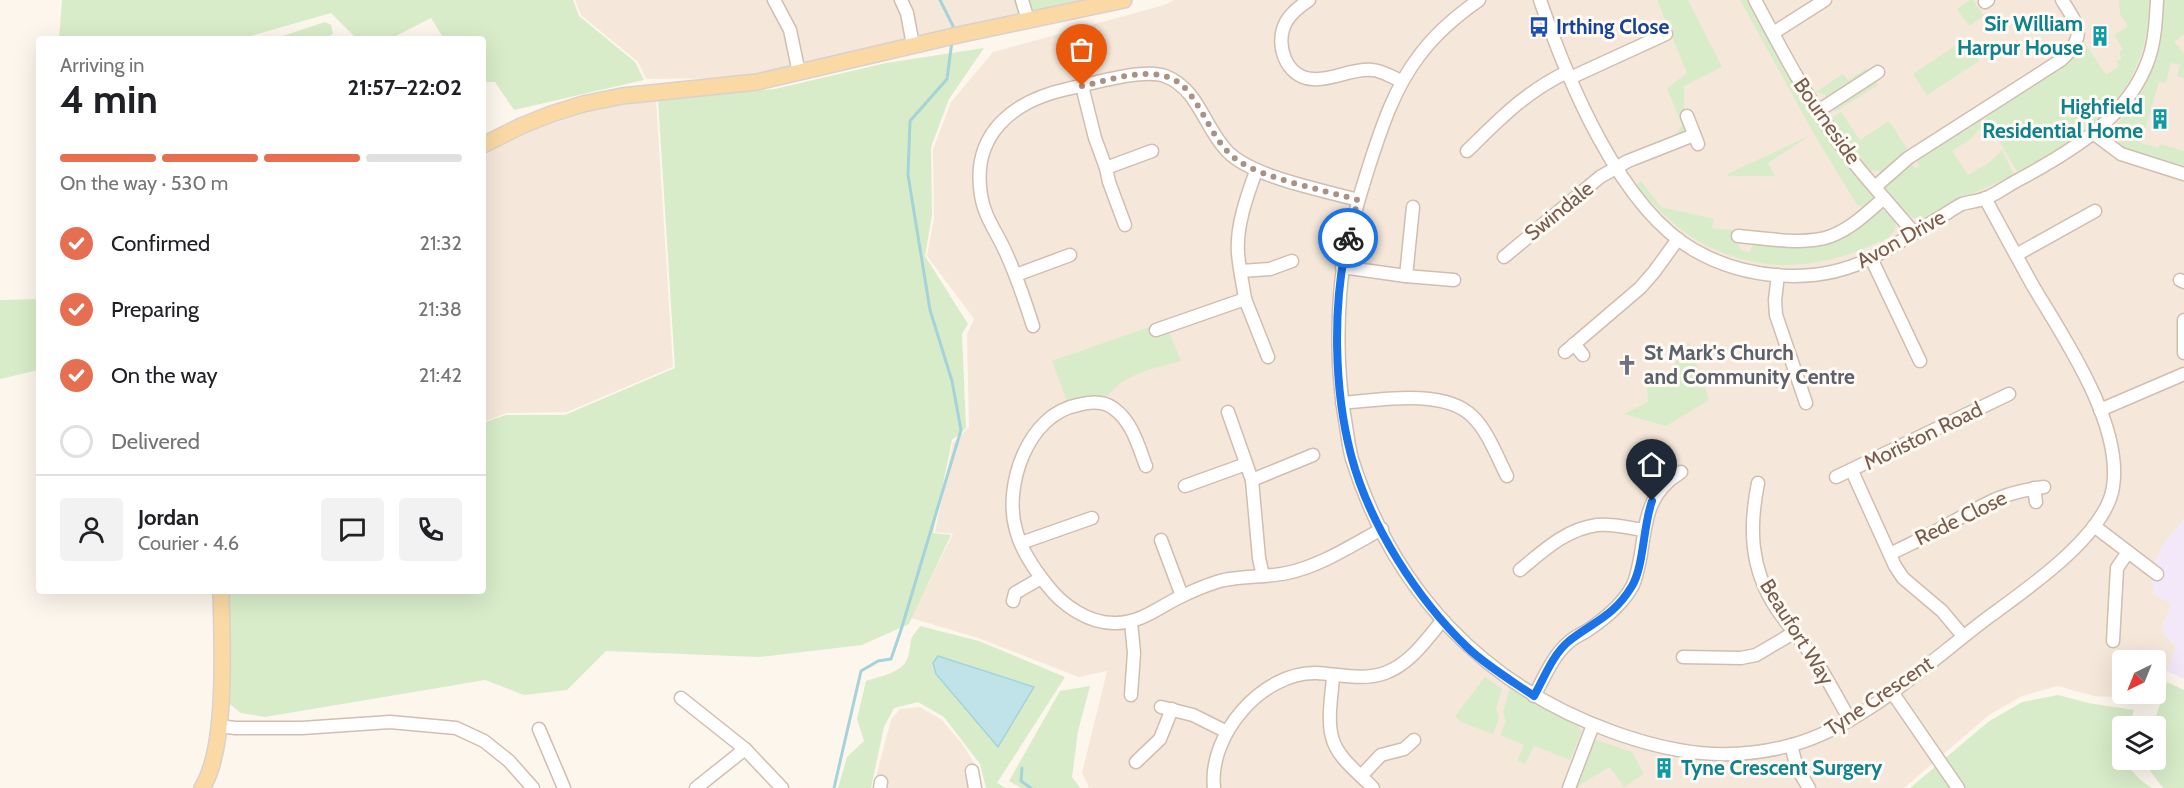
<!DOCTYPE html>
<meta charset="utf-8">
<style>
body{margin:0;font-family:Cabin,sans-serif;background:#f2f2f2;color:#202124;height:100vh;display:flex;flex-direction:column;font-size:22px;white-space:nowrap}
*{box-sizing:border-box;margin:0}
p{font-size:20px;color:#757577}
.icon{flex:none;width:33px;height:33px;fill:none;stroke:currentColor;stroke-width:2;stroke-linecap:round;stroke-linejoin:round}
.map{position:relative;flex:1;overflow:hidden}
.side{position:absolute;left:36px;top:36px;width:450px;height:558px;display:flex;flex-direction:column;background:#fff;border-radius:6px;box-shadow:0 6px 24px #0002}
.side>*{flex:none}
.needle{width:39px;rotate:223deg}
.tools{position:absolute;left:2112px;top:650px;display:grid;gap:12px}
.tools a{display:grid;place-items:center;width:54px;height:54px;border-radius:6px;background:#fff;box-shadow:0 6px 24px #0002;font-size:30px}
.pin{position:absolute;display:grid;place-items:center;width:51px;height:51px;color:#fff;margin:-62px -26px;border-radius:50% 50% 50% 0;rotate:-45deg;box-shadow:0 0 6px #0007}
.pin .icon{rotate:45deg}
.courier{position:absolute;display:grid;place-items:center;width:60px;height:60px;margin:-30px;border:4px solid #1a73e8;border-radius:50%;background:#fff;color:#222;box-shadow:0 2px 8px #0007}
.overview em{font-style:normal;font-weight:700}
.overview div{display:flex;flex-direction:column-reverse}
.overview{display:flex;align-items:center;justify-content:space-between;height:102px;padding:0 24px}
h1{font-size:39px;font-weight:700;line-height:45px}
.bar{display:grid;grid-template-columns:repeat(4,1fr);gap:9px 6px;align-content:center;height:72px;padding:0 24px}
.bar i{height:8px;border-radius:4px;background:#e0e0e0}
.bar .active{background:#e76f51}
.bar p{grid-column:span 4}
.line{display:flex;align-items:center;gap:15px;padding:0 24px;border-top:2px solid #e0e0e0}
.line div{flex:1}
.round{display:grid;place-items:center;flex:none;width:63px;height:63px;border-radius:6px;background:#f2f2f2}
ol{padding:0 24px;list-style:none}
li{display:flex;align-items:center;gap:18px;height:66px}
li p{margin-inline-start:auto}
li .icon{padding:6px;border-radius:50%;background:#e76f51;color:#fff;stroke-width:4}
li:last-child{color:#757577}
li i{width:33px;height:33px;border:3px solid #e0e0e0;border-radius:50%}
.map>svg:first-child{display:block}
.residential{fill:#f5e8da}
.education{fill:#f3e8fa}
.green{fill:#d8ecc9}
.water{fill:#bfe3e8;stroke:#a5d3da;stroke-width:1.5}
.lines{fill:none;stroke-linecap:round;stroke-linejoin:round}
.stream{stroke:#a5d3da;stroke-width:3}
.minor-casing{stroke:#d1beb0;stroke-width:15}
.major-casing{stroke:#dad1cd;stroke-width:18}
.minor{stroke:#fff;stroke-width:12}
.major{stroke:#fbd9a5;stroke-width:15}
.done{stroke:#a89285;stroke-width:6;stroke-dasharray:0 10.8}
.route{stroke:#1a73e8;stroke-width:8}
.labels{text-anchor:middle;stroke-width:6;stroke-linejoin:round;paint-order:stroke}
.culture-label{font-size:21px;font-weight:bold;fill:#0d838f;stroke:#fffaf3;text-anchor:end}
.transit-label{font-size:21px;font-weight:bold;fill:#164399;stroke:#fffaf3;text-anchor:start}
.street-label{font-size:21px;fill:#7a5c4d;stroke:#fffaf3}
.worship-label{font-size:21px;font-weight:bold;fill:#5b616d;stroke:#fffaf3;text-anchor:start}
</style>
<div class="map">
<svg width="2184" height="788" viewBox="0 0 2184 788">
<rect width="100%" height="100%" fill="#fdf6ec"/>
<g class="residential">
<path d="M575 0H1013L1018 15 753 78 646 79 638 62 581 15Z"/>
<path d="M1174 0H2184V519L2163 545 2172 604 2163 625V633L2176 647 2167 671 2156 684V660H2122V693H2147L2142 699 2094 696 2058 686 2022 696 1989 715 1904 788H1089L1082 773 1107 671 1079 677 978 638 911 618 953 534 935 532 953 443 969 427 967 334 974 319 927 256 934 218 933 149 951 102 993 52 1164 5Z"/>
<path d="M656 99 673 367 567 412 507 413 483 422V152L522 133 604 106Z"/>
<path d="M920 707 942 720 963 745 979 771 983 788H873L891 720 900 709Z"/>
</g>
<path class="education" d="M2184 519V679L2167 671 2176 647 2163 633V625L2172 604 2154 595 2152 581 2159 571 2153 566 2163 545Z"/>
<g class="green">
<path d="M62 0H573L579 16 635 62 644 80 514 110 495 82H483V39H444L431 18 390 39H357L331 13 240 39H59Z"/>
<path d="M1013 0H1088L1018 15Z"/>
<path d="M1657 0H1688L1722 67 1684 86V132L1680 136 1673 139 1682 125 1667 88 1687 73Z"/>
<path d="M1740 0H1750L1873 193 1874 199C1870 206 1865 207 1857 205L1814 134Z"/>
<path d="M1970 0H1973L1984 16 1969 26 1957 9Z"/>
<path d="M2119 0H2150C2146 96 2095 128 2018 173L1983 114 2027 85 2036 84 2058 70 2061 63 2085 43 2106 75 2119 66 2116 62 2122 58 2119 53 2123 49 2114 35 2127 27V24L2120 14Z"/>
<path d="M2163 0H2184V34L2174 42 2184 53V78L2177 76 2180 65 2171 63 2166 83 2159 82 2141 143 2158 148 2160 144 2184 151V166L2125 149 2116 138V125L2139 97 2157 60Z"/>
<path d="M325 22 331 25 333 34 324 39H274Z"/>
<path d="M1970 36 1980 51 1975 55 1979 61 1927 95 1913 74Z"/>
<path d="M984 48 949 99 931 147 932 215 925 256 968 324 962 334 966 428 952 440 933 533 951 535 909 624 862 645 759 657 606 651 567 690 524 695 485 680 265 717 241 713 226 701 225 591H483V423L506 415H565L675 368 658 99 775 89 886 63Z"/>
<path d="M1867 68 1878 85 1835 112 1825 95 1816 92 1843 74 1848 80Z"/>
<path d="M1841 112 1860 140 1889 121 1910 153 1881 174 1879 171 1871 170 1868 172 1859 162 1861 157 1858 153H1851L1830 122 1831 119Z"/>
<path d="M1980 116 1985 124 1970 139 1952 151 1968 175 1990 162 2002 150 2014 175 1954 202 1925 220 1906 216 1886 195 1885 189 1886 183 1909 163 1912 164 1916 169 1920 166 1916 160 1918 157Z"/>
<path d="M1811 135 1768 163 1775 176H1728L1727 174Z"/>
<path d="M1641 181 1661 207 1714 219 1712 228 1733 230 1734 241 1737 242 1742 251 1750 252 1752 246C1765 237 1809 249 1830 243 1849 237 1862 223 1876 210L1889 212C1893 217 1897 222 1895 228 1892 238 1883 241 1874 244 1843 259 1810 266 1776 265 1763 264 1747 261 1735 257 1690 243 1666 219 1636 185Z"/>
<path d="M39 299V370L0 379V300Z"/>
<path d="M1149 327 1154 337 1169 332 1181 361C1154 369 1123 373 1107 397 1091 395 1081 396 1067 402L1052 361Z"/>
<path d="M1689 342 1709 400 1666 426 1624 414 1648 402 1647 388 1671 370Z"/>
<path d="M920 626 979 641 1065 677 997 783 1006 788H986L980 764 944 717 918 702 894 708 884 727 871 788H838L847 757 864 741 857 719 866 681C880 676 903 673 908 657 913 640 906 644 920 626Z"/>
<path d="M1485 677 1502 689 1496 709 1499 717 1493 734 1461 722 1455 716Z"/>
<path d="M2167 682 2184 690V788H2163L2142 760 2156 759V726H2153Z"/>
<path d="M1090 686 1078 731 1072 777 1080 788H1021L1009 781 1060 691Z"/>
<path d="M1510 687 1551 712 1577 725 1582 731 1570 760 1534 746 1525 764 1517 761 1524 745 1500 735 1506 721 1503 712Z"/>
<path d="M2058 695 2088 703 2134 710 2129 726H2122V759H2128C2129 772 2141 781 2152 788H1910L1988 722 2022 702Z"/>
<path d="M1594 739 1632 752 1644 774 1624 787 1610 767 1581 784 1579 788H1575Z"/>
</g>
<path class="water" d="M938 656 1034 687 998 747 936 674 933 663Z"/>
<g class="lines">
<g class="stream">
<path d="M940 0 953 26 952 31"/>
<path d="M1022 768 1021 781 1031 788"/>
<path d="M834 788 861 671 878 661 891 659 901 630 961 430 952 381 930 310 908 175 910 121 947 79 952 41"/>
</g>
<g class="minor-casing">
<g id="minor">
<path d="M774 0 790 30 799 73"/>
<path d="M901 0 907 13 913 45"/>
<path d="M1022 0 1028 20"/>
<path d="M1309 0C1300 6 1291 13 1286 22 1274 44 1286 78 1313 79 1332 81 1352 68 1372 70 1381 70 1393 78 1402 81"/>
<path d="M1479 0C1456 16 1435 34 1419 56 1395 87 1382 126 1370 163 1356 207 1343 250 1340 296 1337 337 1338 374 1344 414 1347 429 1348 445 1352 459 1393 590 1484 686 1613 732 1674 754 1729 762 1792 745 1863 726 1931 660 1990 616 2027 589 2106 535 2113 487 2123 424 2064 338 2033 286 2017 257 2001 228 1985 198"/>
<path d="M1540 0C1567 79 1619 207 1694 250 1746 280 1818 286 1873 257 1895 246 1917 231 1939 218 1946 214 1954 208 1962 204 1969 202 1977 201 1984 199 1997 194 2008 185 2020 179 2072 151 2129 117 2149 58 2155 40 2156 19 2157 0"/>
<path d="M1755 0C1784 55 1813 109 1851 159 1871 184 1893 208 1914 233"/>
<path d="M1985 2 1988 0"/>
<path d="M1773 33 1825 0"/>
<path d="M1570 78 1666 34"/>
<path d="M1082 86 1095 138 1106 168 1152 151"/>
<path d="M1818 111 1878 72"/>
<path d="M1687 116 1698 144"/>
<path d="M2093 133 2121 154 2184 174"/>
<path d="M1467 151C1501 118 1524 93 1567 72"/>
<path d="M1106 168 1109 182 1125 225"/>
<path d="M1875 187 1908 158 2061 60C2087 36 2079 27 2062 0"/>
<path d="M1738 236C1764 238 1806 246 1831 236 1852 228 1868 212 1884 198"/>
<path d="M2016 255 2095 211"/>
<path d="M1504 257 1600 177 1628 161 1694 135"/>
<path d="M1871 258 1920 361"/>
<path d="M1342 267 1406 276 1454 280"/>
<path d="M1241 271 1270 269 1292 261"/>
<path d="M1016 275 1070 255"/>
<path d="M1778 275 1775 300 1776 315 1806 403"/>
<path d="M1406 276 1413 207"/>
<path d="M2180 280 2184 282"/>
<path d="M1245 299 1268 357"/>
<path d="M2184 320V353"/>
<path d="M1033 326C1025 301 1017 277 1006 253 998 234 984 217 981 195 971 134 1013 101 1067 89 1091 84 1143 68 1165 76 1199 89 1204 128 1228 152 1253 177 1322 190 1358 200"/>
<path d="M1156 330 1245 299C1243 284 1239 268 1238 253 1236 226 1247 196 1256 171"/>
<path d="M1574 344 1583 355"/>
<path d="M1565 352 1640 288 1654 272 1678 239"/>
<path d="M1342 403C1378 400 1444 388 1472 416 1488 431 1497 457 1507 476"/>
<path d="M2100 410 2184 374"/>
<path d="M1228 412 1252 480 1259 558 1263 576"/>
<path d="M1146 466C1138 445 1132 421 1113 408 1103 401 1089 402 1078 405 1028 414 1003 486 1016 530 1021 550 1034 569 1047 585 1062 605 1089 624 1116 623 1142 623 1160 606 1182 596 1195 590 1211 583 1224 580 1245 576 1267 577 1287 573 1321 566 1352 545 1382 529"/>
<path d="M1852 471 1895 566 1903 578 1942 611 1963 636"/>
<path d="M1836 477 2009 394"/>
<path d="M1252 480 1313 455"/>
<path d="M1758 483C1749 528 1750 568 1776 608 1788 626 1803 642 1815 660 1828 679 1838 700 1850 720"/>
<path d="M1185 486 1246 464"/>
<path d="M2034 488 2036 502"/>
<path d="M2094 526 2157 574"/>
<path d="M1161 540 1182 596"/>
<path d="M1021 543 1092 518"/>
<path d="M1890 554C1910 544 1930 535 1949 524 1987 503 2000 493 2044 487"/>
<path d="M1520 570C1543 551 1566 529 1597 525 1612 523 1629 528 1644 530"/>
<path d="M1013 601 1015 593 1041 578"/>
<path d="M1131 622 1134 653 1131 695"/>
<path d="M2113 641 2117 568 2128 552"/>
<path d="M1683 657 1741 658 1756 655 1795 632"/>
<path d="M1333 676C1332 695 1327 718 1332 737 1337 758 1359 773 1373 788"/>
<path d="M1892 692 1958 788"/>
<path d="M1534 696C1544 678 1553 655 1569 642 1574 637 1582 634 1588 630 1606 618 1623 604 1633 585 1637 576 1639 564 1641 554 1646 519 1648 492 1681 472"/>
<path d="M681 698 745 749 782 788"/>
<path d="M1161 707 1193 715 1225 731"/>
<path d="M219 726 235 728H302L390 722 456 728 484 741 509 761 533 788"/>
<path d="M539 729 564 788"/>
<path d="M1791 745 1797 768 1809 788"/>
<path d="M1136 762 1160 739 1172 709"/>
<path d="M972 771 975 788"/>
<path d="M1361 776 1381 755 1404 749 1414 740"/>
<path d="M696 788 745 749"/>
<path d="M880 788 881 782"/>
<path d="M1214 788C1208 735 1262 672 1316 673 1338 674 1363 681 1385 673 1410 664 1426 640 1442 621"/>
<path d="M1569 788 1593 725"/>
</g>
</g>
<g class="major-casing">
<g id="major">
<path d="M483 145 521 126 551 114 583 104 622 96 757 82 958 35 1124 0"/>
<path d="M202 788C228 747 222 641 221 591"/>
</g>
</g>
<use href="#minor" class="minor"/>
<use href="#major" class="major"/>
</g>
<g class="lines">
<path class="done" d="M1082 86C1112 80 1157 62 1183 86 1192 95 1198 106 1204 116 1213 132 1222 149 1237 160 1264 179 1324 190 1358 200L1348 238"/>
<path class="route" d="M1348 238C1332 304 1334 390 1351 455 1369 524 1417 599 1468 648 1487 666 1512 681 1534 696 1544 678 1553 654 1569 641 1595 621 1614 616 1632 586 1644 566 1643 526 1652 501"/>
</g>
<defs>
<g id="bus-bare" transform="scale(1.62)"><path d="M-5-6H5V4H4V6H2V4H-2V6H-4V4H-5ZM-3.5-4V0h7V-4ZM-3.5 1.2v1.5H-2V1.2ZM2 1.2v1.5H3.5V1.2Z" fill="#1a4fb4" stroke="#fffaf3" stroke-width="2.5" paint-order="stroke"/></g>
<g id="building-bare" transform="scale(1.62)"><path d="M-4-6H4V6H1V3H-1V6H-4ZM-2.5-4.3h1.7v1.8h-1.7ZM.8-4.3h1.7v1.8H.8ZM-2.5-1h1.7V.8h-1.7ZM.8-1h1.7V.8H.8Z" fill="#0f9aa8" stroke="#fffaf3" stroke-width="2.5" paint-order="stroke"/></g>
<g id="church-bare" transform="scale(1.62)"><path d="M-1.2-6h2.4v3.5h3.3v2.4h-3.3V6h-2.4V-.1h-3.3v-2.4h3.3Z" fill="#6b7280" stroke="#fffaf3" stroke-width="2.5" paint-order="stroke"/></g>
</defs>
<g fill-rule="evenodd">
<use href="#bus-bare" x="1539" y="27"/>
<use href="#building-bare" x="2100" y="36"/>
<use href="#building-bare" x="2160" y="119"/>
<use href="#church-bare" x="1627" y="365"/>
<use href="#building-bare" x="1664" y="768"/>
</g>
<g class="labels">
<g class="culture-label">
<text x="2083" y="31">Sir William<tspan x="2083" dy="24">Harpur House</tspan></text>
<text x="2143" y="114">Highfield<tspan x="2143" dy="24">Residential Home</tspan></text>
<text x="1681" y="775" text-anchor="start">Tyne Crescent Surgery</text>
</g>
<g class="transit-label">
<text x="1556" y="34">Irthing Close</text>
</g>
<g class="street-label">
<text transform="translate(1827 121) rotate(55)" y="7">Bourneside</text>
<text transform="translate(1559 211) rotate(-39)" y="7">Swindale</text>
<text transform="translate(1901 239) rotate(-29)" y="7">Avon Drive</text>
<text transform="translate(1923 436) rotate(-26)" y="7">Moriston Road</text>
<text transform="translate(1961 518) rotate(-26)" y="7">Rede Close</text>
<text transform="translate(1797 632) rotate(58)" y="7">Beaufort Way</text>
<text transform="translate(1879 696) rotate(-34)" y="7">Tyne Crescent</text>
</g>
<g class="worship-label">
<text x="1644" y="360">St Mark's Church<tspan x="1644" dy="24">and Community Centre</tspan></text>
</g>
</g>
</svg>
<div class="tools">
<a><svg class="needle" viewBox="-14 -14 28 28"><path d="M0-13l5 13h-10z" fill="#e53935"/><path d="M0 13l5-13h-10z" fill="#757577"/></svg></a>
<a><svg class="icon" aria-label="layers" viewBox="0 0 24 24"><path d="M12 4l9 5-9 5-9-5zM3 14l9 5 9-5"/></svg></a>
</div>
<div class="pin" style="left:1082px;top:86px;background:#ea580c"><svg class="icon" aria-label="bag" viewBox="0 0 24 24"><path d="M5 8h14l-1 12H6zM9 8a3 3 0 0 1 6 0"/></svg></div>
<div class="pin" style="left:1652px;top:501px;background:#1f2937"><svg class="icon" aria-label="home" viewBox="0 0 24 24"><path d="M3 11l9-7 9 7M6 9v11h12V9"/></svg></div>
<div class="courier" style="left:1348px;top:238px"><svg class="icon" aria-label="bike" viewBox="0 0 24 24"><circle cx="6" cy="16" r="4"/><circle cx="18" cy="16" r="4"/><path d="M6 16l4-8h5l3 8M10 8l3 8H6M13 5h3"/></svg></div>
<section class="side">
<div class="overview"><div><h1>4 min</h1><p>Arriving in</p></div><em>21:57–22:02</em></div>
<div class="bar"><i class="active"></i><i class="active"></i><i class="active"></i><i></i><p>On the way · 530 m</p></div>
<ol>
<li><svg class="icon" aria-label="check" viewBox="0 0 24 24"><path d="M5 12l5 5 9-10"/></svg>Confirmed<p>21:32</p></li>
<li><svg class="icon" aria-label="check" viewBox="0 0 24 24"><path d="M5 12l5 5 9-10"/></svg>Preparing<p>21:38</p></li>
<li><svg class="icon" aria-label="check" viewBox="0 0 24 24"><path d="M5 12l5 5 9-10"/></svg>On the way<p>21:42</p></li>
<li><i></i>Delivered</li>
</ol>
<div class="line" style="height:108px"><a class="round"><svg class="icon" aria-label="person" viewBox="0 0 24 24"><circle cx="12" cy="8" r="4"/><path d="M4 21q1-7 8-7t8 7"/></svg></a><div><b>Jordan</b><p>Courier · 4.6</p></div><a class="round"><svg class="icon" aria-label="chat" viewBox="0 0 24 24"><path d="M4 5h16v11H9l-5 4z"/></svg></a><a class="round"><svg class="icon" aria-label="phone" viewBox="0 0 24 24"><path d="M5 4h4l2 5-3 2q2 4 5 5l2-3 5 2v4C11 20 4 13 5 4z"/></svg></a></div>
</section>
</div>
